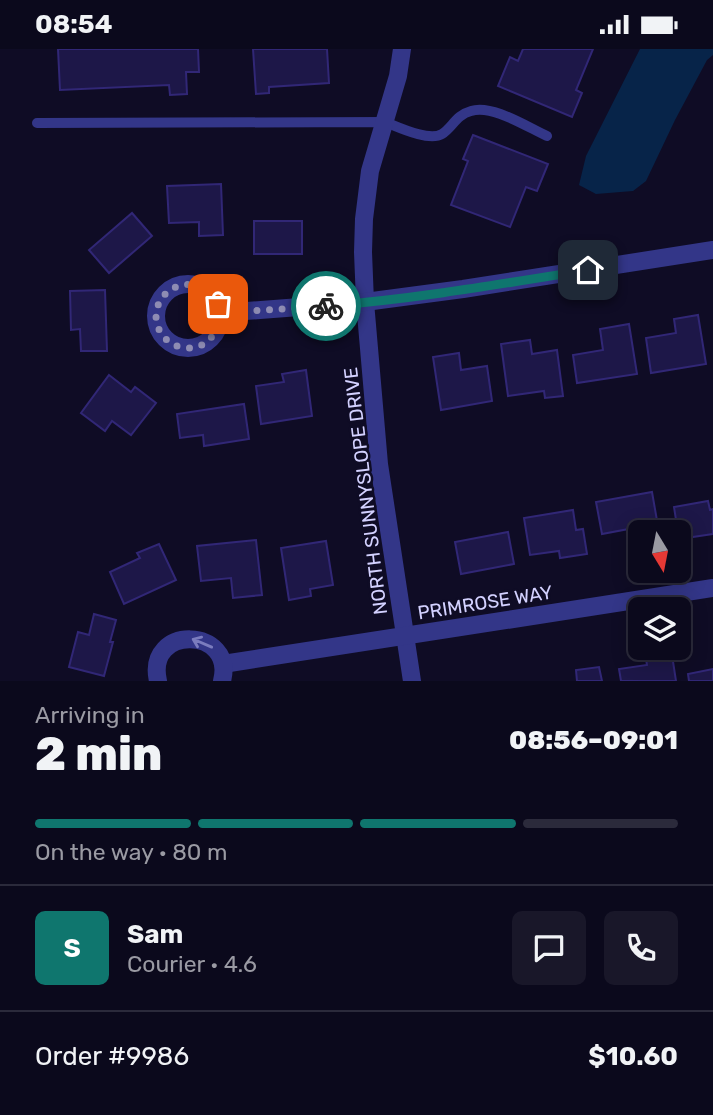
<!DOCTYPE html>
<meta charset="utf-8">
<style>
body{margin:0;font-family:Rubik,sans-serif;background:#191729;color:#f1f3f6;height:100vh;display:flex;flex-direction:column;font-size:26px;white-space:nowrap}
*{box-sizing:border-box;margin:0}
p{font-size:23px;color:#9a9aa3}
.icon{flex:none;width:38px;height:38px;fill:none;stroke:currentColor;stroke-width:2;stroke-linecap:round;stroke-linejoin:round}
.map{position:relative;height:632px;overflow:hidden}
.sheet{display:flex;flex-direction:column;background:#0b091c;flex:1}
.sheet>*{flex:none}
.needle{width:46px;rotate:170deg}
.controls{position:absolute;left:628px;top:471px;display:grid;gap:14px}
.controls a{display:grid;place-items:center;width:63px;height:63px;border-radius:10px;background:#0b091c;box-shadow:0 4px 18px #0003,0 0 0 2px #2b2a3b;font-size:35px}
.pin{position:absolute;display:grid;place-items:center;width:60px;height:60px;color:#fff;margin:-30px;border-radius:14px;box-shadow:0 4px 10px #0006}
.courier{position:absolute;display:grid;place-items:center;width:70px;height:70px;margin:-35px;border:5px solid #0f766e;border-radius:50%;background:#fff;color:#222;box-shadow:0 2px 9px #0007}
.overview em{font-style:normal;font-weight:800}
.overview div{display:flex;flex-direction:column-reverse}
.overview{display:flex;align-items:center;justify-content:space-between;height:119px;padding:0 35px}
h1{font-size:46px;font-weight:800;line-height:52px}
.bar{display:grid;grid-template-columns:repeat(4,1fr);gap:10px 7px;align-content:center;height:84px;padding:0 35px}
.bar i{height:9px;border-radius:5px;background:#2b2a3b}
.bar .active{background:#0f766e}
.bar p{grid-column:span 4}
.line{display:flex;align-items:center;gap:18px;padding:0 35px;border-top:2px solid #2b2a3b}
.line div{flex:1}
.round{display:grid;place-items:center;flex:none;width:74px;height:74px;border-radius:10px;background:#191729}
.status{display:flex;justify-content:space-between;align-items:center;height:49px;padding:0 35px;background:#0b091c;direction:ltr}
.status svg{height:19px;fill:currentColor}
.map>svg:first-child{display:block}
.water{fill:#072449}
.building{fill:#1d1748;stroke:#312776;stroke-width:2}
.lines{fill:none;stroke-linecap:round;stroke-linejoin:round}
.lane{stroke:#333688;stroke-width:10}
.street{stroke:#333688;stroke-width:18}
.oneway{stroke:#7b7cbe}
.done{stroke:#8e8cb3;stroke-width:7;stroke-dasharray:0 12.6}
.route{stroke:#0f766e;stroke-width:9}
.labels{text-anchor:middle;stroke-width:5;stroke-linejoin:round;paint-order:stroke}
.street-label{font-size:19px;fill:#d3d1ff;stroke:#0f0c25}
</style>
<div class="status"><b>08:54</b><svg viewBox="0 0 49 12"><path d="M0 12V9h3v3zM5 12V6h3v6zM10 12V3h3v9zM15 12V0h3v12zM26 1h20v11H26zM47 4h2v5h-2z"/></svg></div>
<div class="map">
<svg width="713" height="632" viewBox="0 0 713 632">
<rect width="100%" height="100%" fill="#0f0c25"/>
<path class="water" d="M640 0H713V6L707 11 675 71 646 132 633 142 596 145 579 136 586 107Z"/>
<g class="building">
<path d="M58 0H198L199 23H186L187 45 170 46 169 36 60 41Z"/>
<path d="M253 0H327L329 34 269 38V44L256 45Z"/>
<path d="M523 0H593L576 41 582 44 572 68 498 37 510 8 518 12Z"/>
<path d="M473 86 548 115 537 142 526 138 510 178 451 156 468 112 463 110Z"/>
<path d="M221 135 223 186 199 187V173L169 174 167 137Z"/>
<path d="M132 164 152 187 109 224 89 201Z"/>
<rect x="254" y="172" width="48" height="33"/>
<path d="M105 241 107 302H81L80 280 71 281 70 242Z"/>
<path d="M698 266 706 315 651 324 646 289 676 284 674 270Z"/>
<path d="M629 275 637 325 577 334 573 306 603 301 600 280Z"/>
<path d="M530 291 532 305 557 301 563 347 545 349 544 342 508 347 501 295Z"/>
<path d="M459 304 461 321 487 317 492 352 441 361 433 308Z"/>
<path d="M306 321 312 367 261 375 256 337 284 333 282 325Z"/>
<path d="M109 326 131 343 135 338 156 354 131 386 112 372 105 382 81 364Z"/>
<path d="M244 355 249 390 204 397 203 386 180 389 177 365Z"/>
<path d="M652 443 659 483H640V496L637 497 634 479 602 485 596 453Z"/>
<path d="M708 452 710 461 713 460V485L679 490 674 458Z"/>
<path d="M573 461 576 481 583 480 587 505 560 509 559 502 530 506 524 469Z"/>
<path d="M508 483 514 515 461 525 455 493Z"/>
<path d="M256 491 262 546 233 549 231 529 201 532 197 497Z"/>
<path d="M326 492 333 536 310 540 311 547 289 551 281 499Z"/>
<path d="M159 495 176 531 124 555 110 523 140 509 137 504Z"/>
<path d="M94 565 116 571 110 593H113L104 627 69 618 78 583 89 586Z"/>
<path d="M672 606 676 632H621L619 620 647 616 646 610Z"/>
<path d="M599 618 602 632H577L576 621Z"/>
<path d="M713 620V632H689L688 625Z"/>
</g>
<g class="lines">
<path class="lane" d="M37 74 385 73C398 78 429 93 442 85 452 79 456 66 471 62 492 55 527 78 547 87"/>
<g class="street">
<path d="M402 0 398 27 370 122 364 170 363 203 365 253 379 415 412 632"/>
<circle cx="188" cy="267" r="32"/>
<path d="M220 264 365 253 463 240 713 201"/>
<path d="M223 615 713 539"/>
<path d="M158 632C145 575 236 578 222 632"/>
</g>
</g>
<defs><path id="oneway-shaft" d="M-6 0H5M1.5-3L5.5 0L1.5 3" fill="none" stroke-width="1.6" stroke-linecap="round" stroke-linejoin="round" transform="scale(1.75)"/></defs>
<use class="oneway" href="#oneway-shaft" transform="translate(202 594) rotate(-157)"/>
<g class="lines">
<path class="done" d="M218 255C190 210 137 252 163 287 168 293 174 297 181 298 205 303 218 286 220 264L326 257"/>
<path class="route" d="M326 257C414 250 501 235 588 221"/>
</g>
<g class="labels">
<g class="street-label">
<text transform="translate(365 442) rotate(-97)" y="7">NORTH SUNNYSLOPE DRIVE</text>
<text transform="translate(485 553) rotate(-9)" y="7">PRIMROSE WAY</text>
</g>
</g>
</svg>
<div class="controls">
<a><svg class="needle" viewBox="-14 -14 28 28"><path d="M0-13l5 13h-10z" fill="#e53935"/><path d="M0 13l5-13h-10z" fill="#9a9aa3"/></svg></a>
<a><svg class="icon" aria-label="layers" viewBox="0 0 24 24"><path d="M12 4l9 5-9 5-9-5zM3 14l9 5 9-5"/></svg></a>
</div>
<div class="pin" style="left:218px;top:255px;background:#ea580c"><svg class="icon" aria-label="bag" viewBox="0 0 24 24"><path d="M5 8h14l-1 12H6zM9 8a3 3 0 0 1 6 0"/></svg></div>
<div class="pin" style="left:588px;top:221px;background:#1f2937"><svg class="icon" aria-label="home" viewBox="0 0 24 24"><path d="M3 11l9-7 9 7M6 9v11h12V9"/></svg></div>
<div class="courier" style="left:326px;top:257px"><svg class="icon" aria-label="bike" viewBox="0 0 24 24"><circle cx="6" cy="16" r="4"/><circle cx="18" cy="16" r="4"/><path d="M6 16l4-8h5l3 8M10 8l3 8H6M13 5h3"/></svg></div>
</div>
<section class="sheet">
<div class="overview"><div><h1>2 min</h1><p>Arriving in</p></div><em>08:56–09:01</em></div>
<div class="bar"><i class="active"></i><i class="active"></i><i class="active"></i><i></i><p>On the way · 80 m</p></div>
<div class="line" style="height:126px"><b class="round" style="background:#0f766e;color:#fff">S</b><div><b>Sam</b><p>Courier · 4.6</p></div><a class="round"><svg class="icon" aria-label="chat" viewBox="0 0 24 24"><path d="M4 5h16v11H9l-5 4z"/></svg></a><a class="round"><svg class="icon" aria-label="phone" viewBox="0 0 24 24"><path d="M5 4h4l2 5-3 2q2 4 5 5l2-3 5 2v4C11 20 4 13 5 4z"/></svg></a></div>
<div class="line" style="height:91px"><div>Order #9986</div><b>$10.60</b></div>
</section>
